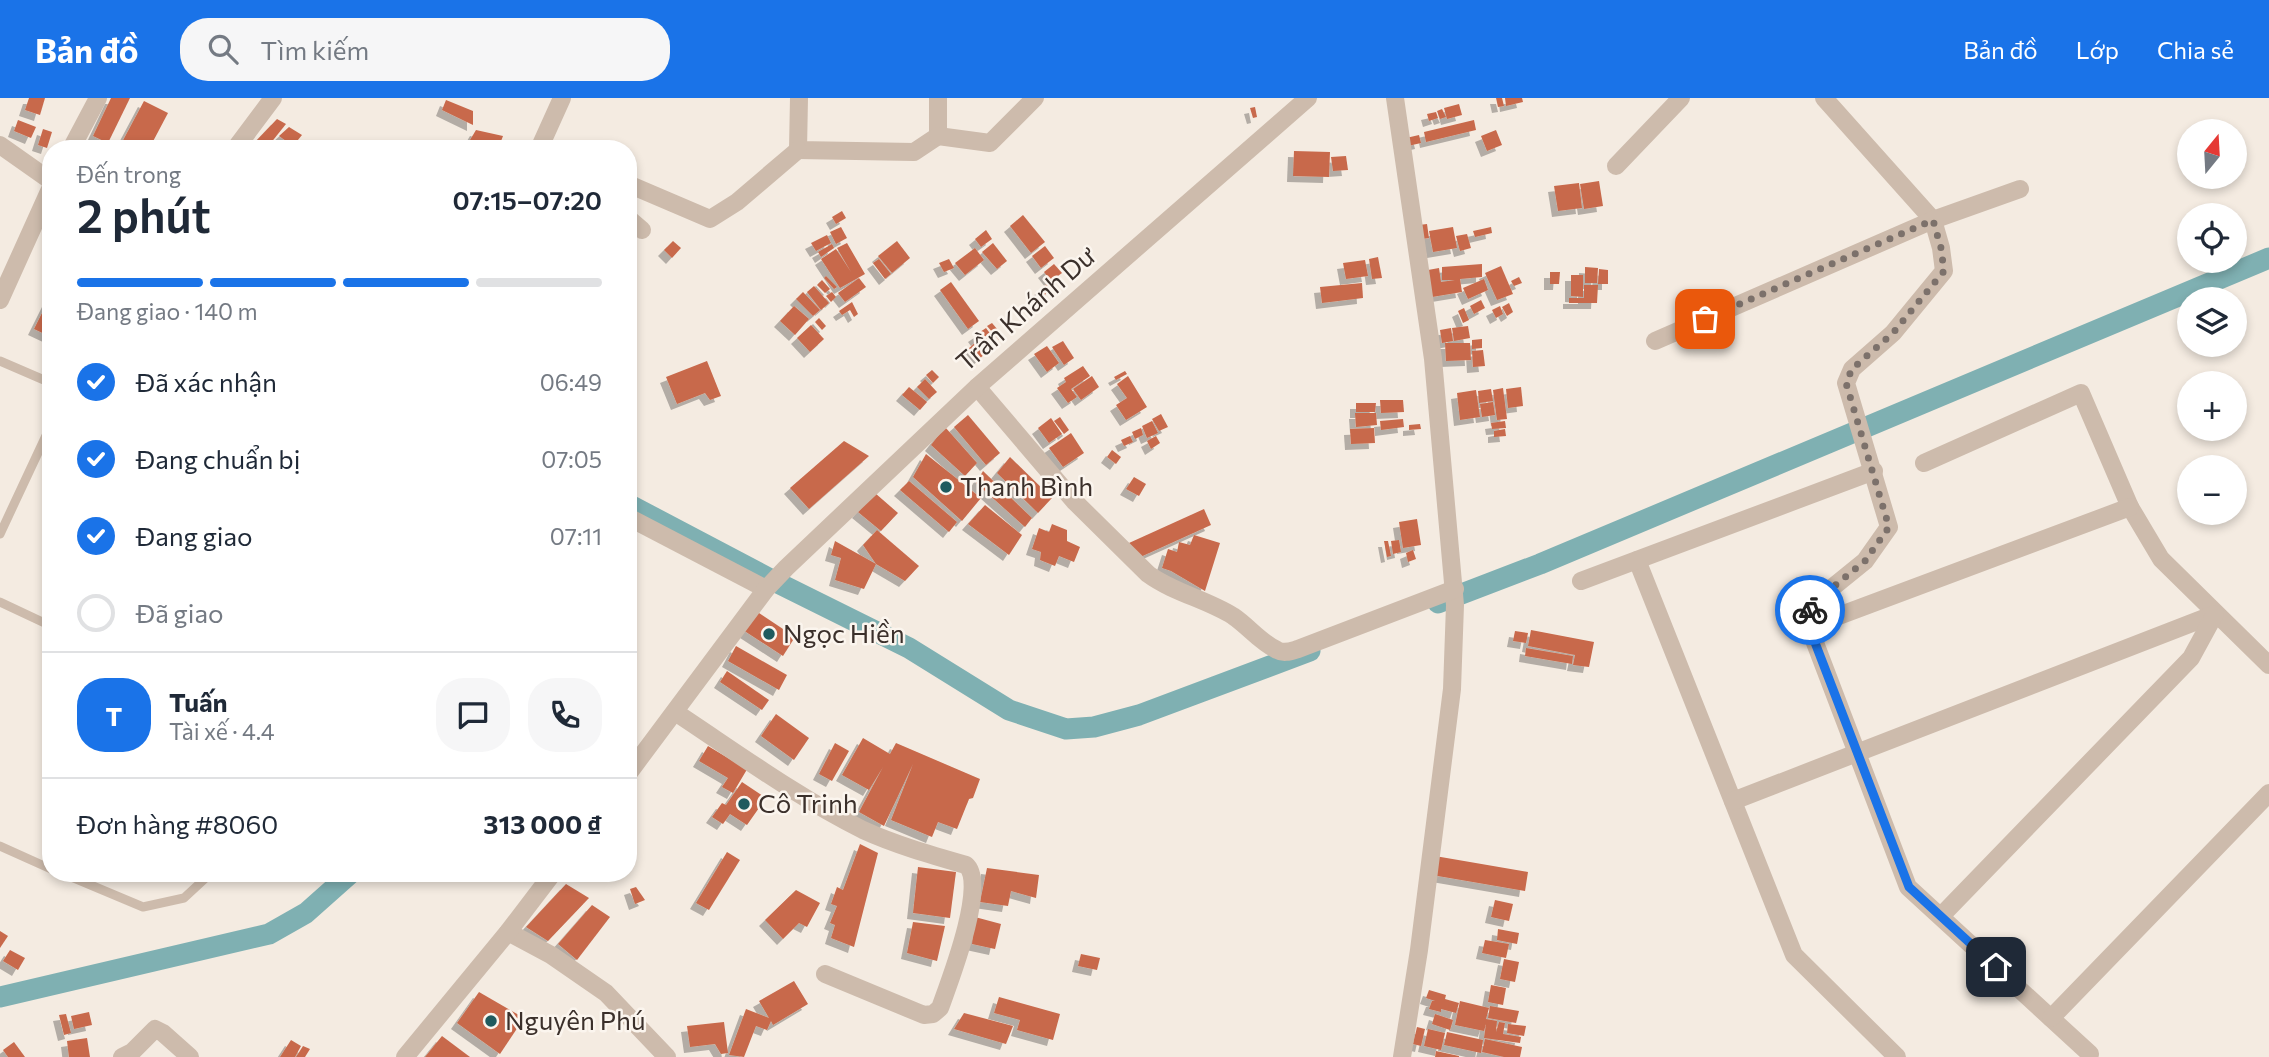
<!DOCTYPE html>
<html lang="vi">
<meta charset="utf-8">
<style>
body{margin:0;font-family:Commissioner,sans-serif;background:#f6f6f7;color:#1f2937;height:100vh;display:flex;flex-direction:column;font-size:26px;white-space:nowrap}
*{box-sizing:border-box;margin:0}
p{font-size:23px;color:#747a83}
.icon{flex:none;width:38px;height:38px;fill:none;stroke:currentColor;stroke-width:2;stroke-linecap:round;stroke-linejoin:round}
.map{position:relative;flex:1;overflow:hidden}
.details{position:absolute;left:42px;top:42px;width:595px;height:742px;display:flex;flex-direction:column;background:#fff;border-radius:28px;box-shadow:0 4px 10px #0003}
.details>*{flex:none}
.needle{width:46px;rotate:18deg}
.buttons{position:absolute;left:2177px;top:21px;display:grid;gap:14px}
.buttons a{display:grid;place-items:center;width:70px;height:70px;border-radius:50%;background:#fff;box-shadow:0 4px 10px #0003;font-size:35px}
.pin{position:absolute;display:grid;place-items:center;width:60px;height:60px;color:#fff;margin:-30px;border-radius:14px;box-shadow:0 4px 10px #0006}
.courier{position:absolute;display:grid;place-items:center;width:70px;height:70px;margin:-35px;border:5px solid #1a73e8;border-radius:50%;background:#fff;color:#222;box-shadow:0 2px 9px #0007}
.overview em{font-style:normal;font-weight:600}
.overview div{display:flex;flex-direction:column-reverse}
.overview{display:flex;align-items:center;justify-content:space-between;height:119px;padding:0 35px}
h1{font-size:46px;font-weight:600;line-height:52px}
.bar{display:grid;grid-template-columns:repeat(4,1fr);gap:10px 7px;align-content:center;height:84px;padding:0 35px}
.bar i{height:9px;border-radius:5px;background:#e0e1e3}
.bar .current{background:#1a73e8}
.bar p{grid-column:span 4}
.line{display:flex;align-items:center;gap:18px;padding:0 35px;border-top:2px solid #e0e1e3}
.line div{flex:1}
.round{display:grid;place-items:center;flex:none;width:74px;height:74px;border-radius:28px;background:#f6f6f7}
ol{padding:0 35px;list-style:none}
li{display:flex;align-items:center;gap:21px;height:77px}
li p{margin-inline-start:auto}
li .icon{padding:7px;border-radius:50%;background:#1a73e8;color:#fff;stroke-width:4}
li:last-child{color:#747a83}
li i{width:38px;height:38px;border:4px solid #e0e1e3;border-radius:50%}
header{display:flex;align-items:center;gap:42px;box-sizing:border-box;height:98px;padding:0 35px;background:#1a73e8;color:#fff}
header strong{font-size:33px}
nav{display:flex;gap:38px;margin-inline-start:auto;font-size:24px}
.search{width:490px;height:63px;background:#f6f6f7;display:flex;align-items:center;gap:18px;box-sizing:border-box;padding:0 24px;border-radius:28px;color:#747a83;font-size:26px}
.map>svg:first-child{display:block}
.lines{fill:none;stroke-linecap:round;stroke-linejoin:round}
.canal{stroke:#7fb0b2;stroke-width:21}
.building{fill:#c8694b;filter:url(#shadow)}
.service{stroke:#cdbbac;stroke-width:9}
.minor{stroke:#cdbbac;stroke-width:18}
.tertiary{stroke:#cdbbac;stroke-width:18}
.done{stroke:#7c716b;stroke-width:7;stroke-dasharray:0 12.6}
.route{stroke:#1a73e8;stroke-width:9}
.poi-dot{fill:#1f5a5e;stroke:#fbf5ee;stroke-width:2.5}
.labels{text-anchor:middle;stroke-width:5;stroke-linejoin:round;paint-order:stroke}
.street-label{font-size:26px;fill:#3b302b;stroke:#fbf5ee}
.poi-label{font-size:26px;fill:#3b302b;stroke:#fbf5ee;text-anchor:start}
</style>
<header>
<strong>Bản đồ</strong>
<div class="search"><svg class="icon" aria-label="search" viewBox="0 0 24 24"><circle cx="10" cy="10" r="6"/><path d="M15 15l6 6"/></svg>Tìm kiếm</div>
<nav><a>Bản đồ</a><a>Lớp</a><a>Chia sẻ</a></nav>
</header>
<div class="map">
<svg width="2269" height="959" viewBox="0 0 2269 959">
<defs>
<filter id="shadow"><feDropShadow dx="-6" dy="6" stdDeviation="0" flood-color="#0004"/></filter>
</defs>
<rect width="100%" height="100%" fill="#f4ebe1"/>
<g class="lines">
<g class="canal">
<path d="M628 406 774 483 909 550 1009 612 1066 631 1094 629 1139 617 1310 553"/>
<path d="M1438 505 1540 466 2269 160"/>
<path d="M0 899 269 836 306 815 351 775"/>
</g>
</g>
<g class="building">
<path d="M29 0H45L40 17 25 12Z"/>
<path d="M111 0H130L108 45 93 38Z"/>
<path d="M1496 0H1502L1504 8 1498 9Z"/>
<path d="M1505 0H1522L1523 4 1506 8Z"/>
<path d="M446 2 473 13V27L442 12Z"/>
<path d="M144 3 168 15 149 51H125L120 48Z"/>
<path d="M1459 6 1462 17 1447 21 1444 10Z"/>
<path d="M1255 9 1257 19 1253 20 1250 10Z"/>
<path d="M1442 11 1446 19 1440 21 1437 13Z"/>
<path d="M1436 14 1438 20 1429 23 1427 16Z"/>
<path d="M277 21 286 26 266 51 256 43Z"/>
<path d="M18 22 36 29 31 40 14 33Z"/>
<path d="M1474 22 1476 32 1426 44 1424 34Z"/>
<path d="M289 29 302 37 293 48 279 38Z"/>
<path d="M43 31 52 34 47 50 38 47Z"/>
<path d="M476 32 503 38 498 51H489L470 42Z"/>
<path d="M1496 32 1502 47 1487 53 1481 38Z"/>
<path d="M1419 37 1421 45 1408 48 1406 40Z"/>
<path d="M83 41 95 46 92 51H79Z"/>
<path d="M278 44 289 51H275Z"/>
<path d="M1294 53 1330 54 1329 79 1293 78Z"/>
<path d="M1346 58 1348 72 1333 73 1331 59Z"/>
<path d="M1599 83 1603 108 1584 111 1580 86Z"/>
<path d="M1579 85 1582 110 1558 113 1554 88Z"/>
<path d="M842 113 846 120 836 126 832 119Z"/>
<path d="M1023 117 1045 144 1031 155 1010 128Z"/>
<path d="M1427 126 1429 140 1421 141 1419 127Z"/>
<path d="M841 129 847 140 836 146 830 134Z"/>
<path d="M1453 129 1457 150 1433 154 1429 133Z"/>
<path d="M1491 129 1492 135 1475 139 1473 133Z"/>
<path d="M986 132 992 141 981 149 975 141Z"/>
<path d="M1467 136 1471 150 1460 153 1456 138Z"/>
<path d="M827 137 831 145 816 153 811 145Z"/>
<path d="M673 143 681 150 672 160 664 152Z"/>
<path d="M897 143 910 160 892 175 878 158Z"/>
<path d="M847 145 865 176 840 190 821 161 836 151 851 174 837 150Z"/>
<path d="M993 145 1007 163 997 171 982 154Z"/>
<path d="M832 146 834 150 821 159 818 154Z"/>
<path d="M1045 148 1054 160 1041 170 1032 158Z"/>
<path d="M975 150 984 162 965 177 955 165Z"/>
<path d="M1378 159 1382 180 1372 181 1369 161Z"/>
<path d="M879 161 891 176 885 181 873 165Z"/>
<path d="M949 161 954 170 944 174 939 165Z"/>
<path d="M1365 162 1368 178 1346 181 1343 165Z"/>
<path d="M1054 166 1062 175 1051 183 1044 174Z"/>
<path d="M1482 166V179L1460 181 1462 194 1432 199 1428 172 1439 170 1441 184 1455 182H1442V169Z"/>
<path d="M1501 168 1513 196 1497 202 1485 175Z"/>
<path d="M1585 169 1598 170 1597 185H1585Z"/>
<path d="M1599 171 1608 172V186H1598Z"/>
<path d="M1550 174H1560L1559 186H1550Z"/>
<path d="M1571 177H1583V199L1571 198Z"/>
<path d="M826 178 837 189 834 191 824 180Z"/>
<path d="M1519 179 1522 185 1514 188 1511 183Z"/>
<path d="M859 180 866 189 845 204 838 195Z"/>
<path d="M1484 181 1488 192 1468 201 1463 190Z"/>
<path d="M822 182 830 191 825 195 817 187Z"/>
<path d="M951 184 979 223 968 231 940 192Z"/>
<path d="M1362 185 1363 200 1322 205 1320 189Z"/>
<path d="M1047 186 1052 191 1043 198 1039 192Z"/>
<path d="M1584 187H1598L1597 205H1569V200H1584Z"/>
<path d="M814 188 829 205 821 212 807 194Z"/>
<path d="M803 194 820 212 813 218 796 201Z"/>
<path d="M832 194 836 199 831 204 826 198Z"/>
<path d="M51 197V239L34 231Z"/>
<path d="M1481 202 1485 210 1474 216 1470 208Z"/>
<path d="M852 204 858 216 854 219 850 212 842 217 839 213Z"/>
<path d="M1509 205 1513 214 1507 218 1502 209Z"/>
<path d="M794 208 809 221 795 237 780 223Z"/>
<path d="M1500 208 1503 216 1496 220 1492 212Z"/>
<path d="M1464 210 1469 222 1463 225 1458 213Z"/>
<path d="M819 220 826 228 822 232 815 224Z"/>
<path d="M992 225 1003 238 999 242 987 228Z"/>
<path d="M811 227 824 241 810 254 797 240Z"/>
<path d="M1468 228 1470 240 1454 243 1452 230Z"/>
<path d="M986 230 997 245 985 253 974 238Z"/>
<path d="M1451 230 1453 243 1442 245 1440 232Z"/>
<path d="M1482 241V250L1472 251V242Z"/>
<path d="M1063 243 1074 260 1064 267 1052 249Z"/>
<path d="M976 244 986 255 978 262 968 251Z"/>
<path d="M1445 245H1470L1471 262 1446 263Z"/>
<path d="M1047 248 1059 265 1047 274 1034 256Z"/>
<path d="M1483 252 1485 268 1473 269 1472 253Z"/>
<path d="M707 263 721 298 710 302 705 295 677 306 666 279Z"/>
<path d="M1083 268 1090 278 1071 291 1077 299 1068 305 1057 290 1066 284 1064 280Z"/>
<path d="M932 272 939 279 933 285 926 277Z"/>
<path d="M1125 273 1127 276 1116 282 1114 279Z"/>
<path d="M1092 278 1099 289 1081 302 1073 291Z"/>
<path d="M1128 278 1147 309 1126 322 1116 307 1127 300 1117 286Z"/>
<path d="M925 281 937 294 929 301 917 289Z"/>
<path d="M909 289 927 304 920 312 902 297Z"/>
<path d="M1521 289 1523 308 1508 310 1506 291Z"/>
<path d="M1503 290 1507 321 1497 322 1493 292Z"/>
<path d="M1491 291 1493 303 1479 305 1478 293Z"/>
<path d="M1476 292 1480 319 1460 322 1457 295Z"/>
<path d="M1380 302H1403L1404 314 1381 315Z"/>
<path d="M1493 304 1495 317 1482 319 1480 306Z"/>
<path d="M1356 305H1376L1375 314H1356Z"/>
<path d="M1355 315H1376L1377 327 1356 329Z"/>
<path d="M1161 316 1168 329 1159 333 1152 321Z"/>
<path d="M968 317 1000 355 986 367 954 329Z"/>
<path d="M1060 319 1069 332 1064 336 1054 323Z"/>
<path d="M1051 320 1062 336 1049 345 1038 330Z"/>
<path d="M1403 321 1404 329 1381 332 1380 323Z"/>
<path d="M1152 323 1158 335 1147 340 1142 328Z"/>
<path d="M1505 323 1506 330 1492 331 1491 325Z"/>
<path d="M1420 326 1421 331 1409 332V327Z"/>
<path d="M945 329 977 365 965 378 931 347Z"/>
<path d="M1141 330 1143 337 1135 341 1132 334Z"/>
<path d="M1374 330 1375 345 1351 346 1350 331Z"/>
<path d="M1505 331 1506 338 1494 339V333Z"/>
<path d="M1071 335 1084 355 1063 369 1049 350Z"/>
<path d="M1130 338 1133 344 1124 348 1121 342Z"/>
<path d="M1156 338 1160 345 1151 351 1147 343Z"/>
<path d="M844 343 869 358 809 411 790 390Z"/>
<path d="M1112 352 1121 359 1116 366 1107 359Z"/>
<path d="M926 356 981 400 962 423 913 379Z"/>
<path d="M1010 359 1052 400 1038 415 997 375Z"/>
<path d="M983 373 1032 420 1025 429 976 385Z"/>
<path d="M1134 379 1146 386 1139 398 1126 391Z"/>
<path d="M909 383 957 424 949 434 900 392Z"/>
<path d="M875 395 898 415 881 433 858 414Z"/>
<path d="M985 407 1022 437 1009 457 968 426Z"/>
<path d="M1204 411 1211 427 1136 461 1129 445Z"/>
<path d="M1417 421 1421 447 1403 450 1399 424Z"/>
<path d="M1052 426 1067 432V443L1080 449 1074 464 1059 458 1055 468 1040 462 1041 454 1032 451 1039 430 1049 434Z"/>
<path d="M877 432 919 468 905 483 876 466 863 447Z"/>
<path d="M1194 437 1220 445 1205 493 1171 473 1162 470 1168 451 1177 454 1179 444 1190 447Z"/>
<path d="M1399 442 1401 454 1393 456 1391 443Z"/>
<path d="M835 443 876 466 864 491 835 482 841 460 831 457Z"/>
<path d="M1384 443H1388L1391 458 1387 459Z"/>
<path d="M1413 452 1416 461 1408 464 1406 455Z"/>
<path d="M756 513 795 539 783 558 743 532Z"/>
<path d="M1531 532 1594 544 1589 569 1573 567 1575 557 1528 548Z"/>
<path d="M1515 533 1528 535 1526 545 1513 543Z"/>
<path d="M736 548 787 577 779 592 728 563Z"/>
<path d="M1526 550 1573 558 1572 566 1525 558Z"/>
<path d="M727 573 769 602 762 612 720 584Z"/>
<path d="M776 616 809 640 794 662 761 638Z"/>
<path d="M863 640 890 656 896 645 980 681 973 700 969 701 957 731 938 724 932 739 891 722 913 666 884 728 859 714 883 669 869 692 842 677Z"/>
<path d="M835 645 849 653 832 683 819 676Z"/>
<path d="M708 648 738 666 749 668 733 695 722 689 728 680 699 663Z"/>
<path d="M742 684 766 700 747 727 730 716 723 726 712 719 722 705 726 707Z"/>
<path d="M860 746 878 755 854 849 831 840 835 827 830 825 837 808 831 806 837 789 843 792Z"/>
<path d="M727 754 740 762 709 812 696 805Z"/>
<path d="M1435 758 1528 774 1525 793 1432 777Z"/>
<path d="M918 769 956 774 950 820 913 815Z"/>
<path d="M987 770 1039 777 1036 800 1011 793 1008 808 980 804Z"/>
<path d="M566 786 589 800 548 843 526 829Z"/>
<path d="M636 789 645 802 635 806 630 791Z"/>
<path d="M796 792 820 805 807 829 799 825 783 841 765 822Z"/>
<path d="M1495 802 1513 806 1509 823 1491 819Z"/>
<path d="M592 807 610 819 577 862 558 846Z"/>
<path d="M975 819 1001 826 995 851 972 846Z"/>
<path d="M913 824 945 828 937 863 907 855Z"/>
<path d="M1498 831 1519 835 1517 846 1497 842Z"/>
<path d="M0 833 8 838 0 850Z"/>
<path d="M1485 842 1509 846 1506 860 1482 855Z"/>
<path d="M10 852 25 860 18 872 3 863Z"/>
<path d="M1081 856 1100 860 1097 872 1078 868Z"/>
<path d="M1504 861 1519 864 1515 884 1500 881Z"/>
<path d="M794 883 808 906 773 927 771 923 767 932 756 928 744 959 729 957 746 911 769 920 759 903Z"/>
<path d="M1491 887 1506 890 1503 907 1488 904Z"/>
<path d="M1429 892 1446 897 1445 901 1459 905 1456 915 1441 911V914L1429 911 1432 903H1435L1426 900Z"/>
<path d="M479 894 524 920 500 956 457 925Z"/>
<path d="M999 899 1060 916 1053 942 1017 932 1020 922 994 915Z"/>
<path d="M1460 903 1489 910 1486 921 1497 923 1496 934 1499 924 1505 925 1503 936 1521 939 1520 945 1484 940 1486 926 1484 933 1455 927Z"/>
<path d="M1490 908 1519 913 1516 925 1488 920Z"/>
<path d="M89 914 92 927 74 931 71 918Z"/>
<path d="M964 915 1013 928 1006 946 954 931Z"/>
<path d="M66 916 71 935 64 937 59 917Z"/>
<path d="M1435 916 1453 922 1450 932 1432 926Z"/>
<path d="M724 924 728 955 721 956 715 946 690 949 687 928Z"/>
<path d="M1508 926 1526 928 1524 938 1507 935Z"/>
<path d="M1417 929 1425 931 1421 948 1413 946Z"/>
<path d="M1428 931 1445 935 1441 952 1424 948Z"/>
<path d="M1447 934 1483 942 1481 955 1444 947Z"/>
<path d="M442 938 470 959H425Z"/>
<path d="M87 940 90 959H69L67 943Z"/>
<path d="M1485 941 1522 949 1520 959H1504L1482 954Z"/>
<path d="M291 942 301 948 295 959H280Z"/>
<path d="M14 944 25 959H8L3 952Z"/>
<path d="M303 948 310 951 305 959H296Z"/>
<path d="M1436 953 1459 958V959H1435Z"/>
</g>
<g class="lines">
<g class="service">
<path d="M0 263 51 285"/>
<path d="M0 436 51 327"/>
<path d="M0 504 51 528"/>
<path d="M0 748 51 771"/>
<path d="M62 775 143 809 184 800 211 775"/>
</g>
<g class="minor">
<path d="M799 0 798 52 914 54 938 38V0"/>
<path d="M1395 0 1433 261 1455 507 1452 591 1419 852 1402 959"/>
<path d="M1824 0 1933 122 1941 150 1944 173 1893 235 1852 271 1846 285 1889 429 1865 463 1828 493 1810 505 1809 529 1908 789 2090 956"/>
<path d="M938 38 990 45 1035 0"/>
<path d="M0 47 51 83"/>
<path d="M71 51 98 0"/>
<path d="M235 51 273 0"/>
<path d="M539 51 562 0"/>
<path d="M1616 68 1681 0"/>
<path d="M628 86 710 121 737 104 798 52"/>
<path d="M628 120 642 132"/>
<path d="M0 202 51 89"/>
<path d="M1655 243 1933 122 2020 91"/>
<path d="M977 289 1074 403 1148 476C1174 495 1206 501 1233 518 1248 528 1260 544 1277 552 1284 556 1291 553 1298 551L1455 491"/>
<path d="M1924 365 2081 295 2130 409 2161 461 2269 567"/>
<path d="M628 419 766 491"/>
<path d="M1637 462 1794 857 1897 959"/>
<path d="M1581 483 1874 373"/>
<path d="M1809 529 2130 409"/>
<path d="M675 614C737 655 797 699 863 732 896 747 931 757 966 767 988 785 949 885 940 910L933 916 924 917 825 876"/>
<path d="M1733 703 2215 516"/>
<path d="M1941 818 2191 560 2215 516"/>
<path d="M508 834 551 857 606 895 667 959"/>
<path d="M2051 920 2269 695"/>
<path d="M122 959 132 954 155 931 163 935 190 959"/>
</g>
<g class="tertiary">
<path d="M628 676 766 491 786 470 977 289 1308 0"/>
<path d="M405 959 508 834 553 775"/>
</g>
</g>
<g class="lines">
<path class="done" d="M1705 221 1933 122 1941 150 1944 173 1893 235 1852 271 1846 285 1889 429 1865 463 1828 493 1810 505V512"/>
<path class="route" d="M1810 512 1809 529 1909 789 1996 869"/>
</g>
<g class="poi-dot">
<circle cx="946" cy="389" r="7"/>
<circle cx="769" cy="536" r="7"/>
<circle cx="744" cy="706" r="7"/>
<circle cx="491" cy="923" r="7"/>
</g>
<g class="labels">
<g class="street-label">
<text transform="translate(1026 211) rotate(-41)" y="9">Trần Khánh Dư</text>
</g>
<g class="poi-label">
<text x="960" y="398">Thanh Bình</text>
<text x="783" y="545">Ngọc Hiền</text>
<text x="758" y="715">Cô Trinh</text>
<text x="505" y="932">Nguyên Phú</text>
</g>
</g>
</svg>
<div class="buttons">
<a><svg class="needle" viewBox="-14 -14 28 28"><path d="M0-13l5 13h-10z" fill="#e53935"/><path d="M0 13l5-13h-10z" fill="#747a83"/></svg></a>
<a><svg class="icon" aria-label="locate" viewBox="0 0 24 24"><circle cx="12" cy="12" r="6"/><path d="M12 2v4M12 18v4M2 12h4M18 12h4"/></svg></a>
<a><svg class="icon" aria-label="layers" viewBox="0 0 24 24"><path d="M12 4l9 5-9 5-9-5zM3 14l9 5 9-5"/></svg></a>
<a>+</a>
<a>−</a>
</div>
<div class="pin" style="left:1705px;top:221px;background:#ea580c"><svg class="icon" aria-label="bag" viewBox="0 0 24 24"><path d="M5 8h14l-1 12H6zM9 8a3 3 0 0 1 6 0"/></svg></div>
<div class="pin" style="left:1996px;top:869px;background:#1f2937"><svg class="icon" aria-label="home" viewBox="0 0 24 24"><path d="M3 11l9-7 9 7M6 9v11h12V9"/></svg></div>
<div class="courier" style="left:1810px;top:512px"><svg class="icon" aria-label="bike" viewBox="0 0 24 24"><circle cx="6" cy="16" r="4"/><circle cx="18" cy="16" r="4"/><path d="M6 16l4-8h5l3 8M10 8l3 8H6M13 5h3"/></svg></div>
<section class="details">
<div class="overview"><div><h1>2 phút</h1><p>Đến trong</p></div><em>07:15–07:20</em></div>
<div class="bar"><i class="current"></i><i class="current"></i><i class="current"></i><i></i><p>Đang giao · 140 m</p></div>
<ol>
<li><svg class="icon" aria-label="check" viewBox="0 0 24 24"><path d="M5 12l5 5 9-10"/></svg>Đã xác nhận<p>06:49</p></li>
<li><svg class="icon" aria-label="check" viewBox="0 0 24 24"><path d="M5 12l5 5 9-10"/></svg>Đang chuẩn bị<p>07:05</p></li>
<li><svg class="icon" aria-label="check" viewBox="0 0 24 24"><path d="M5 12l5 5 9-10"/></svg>Đang giao<p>07:11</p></li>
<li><i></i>Đã giao</li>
</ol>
<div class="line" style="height:126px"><b class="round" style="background:#1a73e8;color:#fff">T</b><div><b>Tuấn</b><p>Tài xế · 4.4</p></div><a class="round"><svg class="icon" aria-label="chat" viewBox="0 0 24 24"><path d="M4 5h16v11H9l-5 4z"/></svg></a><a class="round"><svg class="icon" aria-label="phone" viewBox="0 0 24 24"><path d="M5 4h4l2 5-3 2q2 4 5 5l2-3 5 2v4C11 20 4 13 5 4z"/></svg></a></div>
<div class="line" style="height:91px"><div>Đơn hàng #8060</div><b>313 000 ₫</b></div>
</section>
</div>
